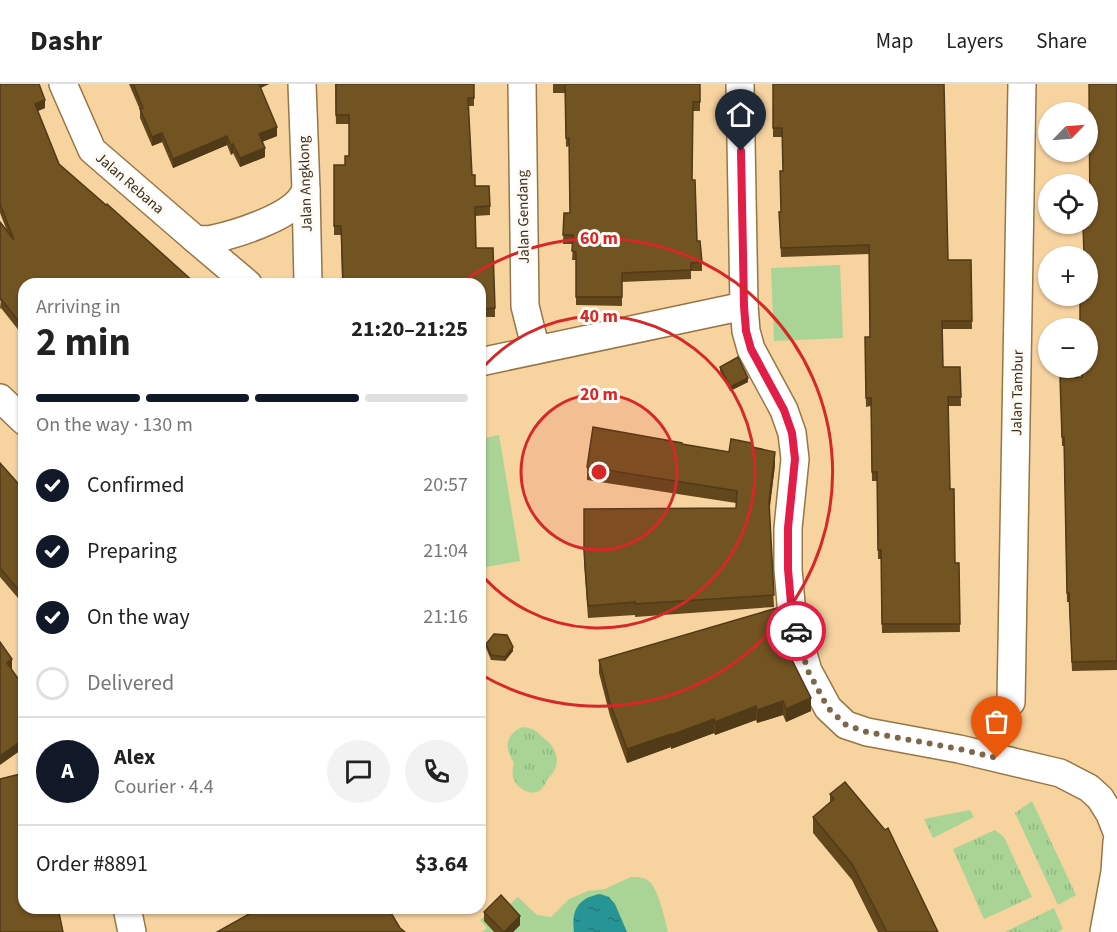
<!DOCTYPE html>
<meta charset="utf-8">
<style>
body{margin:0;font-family:"Source Sans 3",sans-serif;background:#f2f2f2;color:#222;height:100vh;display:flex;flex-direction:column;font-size:22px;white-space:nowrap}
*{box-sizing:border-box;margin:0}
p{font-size:20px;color:#767676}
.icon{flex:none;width:33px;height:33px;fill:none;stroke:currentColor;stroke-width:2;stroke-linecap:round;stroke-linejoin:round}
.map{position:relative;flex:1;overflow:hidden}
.sheet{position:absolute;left:18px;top:194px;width:468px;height:636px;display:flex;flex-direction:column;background:#fff;border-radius:18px;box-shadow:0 2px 4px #0004}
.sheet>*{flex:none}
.needle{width:39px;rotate:65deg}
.fabs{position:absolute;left:1038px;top:18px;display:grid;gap:12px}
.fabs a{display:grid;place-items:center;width:60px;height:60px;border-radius:50%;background:#fff;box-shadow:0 2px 4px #0004;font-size:30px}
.pin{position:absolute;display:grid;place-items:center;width:51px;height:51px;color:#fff;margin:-62px -26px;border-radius:50% 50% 50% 0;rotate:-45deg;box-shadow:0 0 6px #0007}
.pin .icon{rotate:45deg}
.courier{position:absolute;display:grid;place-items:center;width:60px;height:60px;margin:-30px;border:4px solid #e11d48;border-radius:50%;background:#fff;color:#222;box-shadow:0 2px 8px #0007}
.summary em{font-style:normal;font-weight:700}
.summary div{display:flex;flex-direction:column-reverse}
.summary{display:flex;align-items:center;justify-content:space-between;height:102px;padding:0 18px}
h1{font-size:39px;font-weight:700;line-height:45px}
.bar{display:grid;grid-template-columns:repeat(4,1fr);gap:9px 6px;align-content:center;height:72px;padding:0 18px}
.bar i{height:8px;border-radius:4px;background:#e0e0e0}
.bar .active{background:#111827}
.bar p{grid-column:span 4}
.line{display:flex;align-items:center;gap:15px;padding:0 18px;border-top:2px solid #e0e0e0}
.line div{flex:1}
.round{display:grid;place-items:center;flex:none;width:63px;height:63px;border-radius:32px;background:#f2f2f2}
ol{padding:0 18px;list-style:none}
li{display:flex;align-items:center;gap:18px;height:66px}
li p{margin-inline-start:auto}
li .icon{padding:6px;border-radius:50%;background:#111827;color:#fff;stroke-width:4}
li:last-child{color:#767676}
li i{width:33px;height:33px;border:3px solid #e0e0e0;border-radius:50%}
header{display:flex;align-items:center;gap:36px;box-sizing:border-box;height:84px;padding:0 30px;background:#fff;border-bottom:2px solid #e0e0e0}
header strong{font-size:28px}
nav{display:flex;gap:33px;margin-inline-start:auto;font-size:21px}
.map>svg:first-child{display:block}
.grass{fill:url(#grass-tufts)}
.garden{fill:#a9d495}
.water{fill:url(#water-ripples)}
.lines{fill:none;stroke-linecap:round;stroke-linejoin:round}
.minor-casing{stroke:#967645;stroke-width:30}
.minor{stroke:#fff;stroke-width:27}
.wall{fill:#62471d}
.shaded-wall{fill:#503a18}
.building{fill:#725322;stroke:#503a18;stroke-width:1.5}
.done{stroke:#7e684a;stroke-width:6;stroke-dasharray:0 10.8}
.route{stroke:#e11d48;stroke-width:8}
.ring{fill:none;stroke:#d62828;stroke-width:3}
.labels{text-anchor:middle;stroke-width:6;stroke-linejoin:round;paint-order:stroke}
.street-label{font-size:15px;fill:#3d2f1b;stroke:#fefaf5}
.centre{fill:#d62828;stroke:#fefaf5;stroke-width:3}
.ring-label{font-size:18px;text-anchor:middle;font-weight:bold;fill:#d62828;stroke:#fefaf5;stroke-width:6;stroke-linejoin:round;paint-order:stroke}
</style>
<header>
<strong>Dashr</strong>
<nav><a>Map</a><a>Layers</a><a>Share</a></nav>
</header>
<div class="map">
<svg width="1117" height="848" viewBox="0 0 1117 848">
<defs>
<pattern id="grass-tufts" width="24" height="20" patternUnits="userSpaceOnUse" patternTransform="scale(1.5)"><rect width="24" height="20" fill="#a9d495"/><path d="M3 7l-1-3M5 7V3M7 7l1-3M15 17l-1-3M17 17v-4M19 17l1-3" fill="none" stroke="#92b680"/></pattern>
<pattern id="water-ripples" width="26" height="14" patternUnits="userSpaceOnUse" patternTransform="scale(1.5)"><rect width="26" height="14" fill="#279596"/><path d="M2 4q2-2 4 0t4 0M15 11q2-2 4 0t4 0" fill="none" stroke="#237a7a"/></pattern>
</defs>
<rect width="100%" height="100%" fill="#f7d3a0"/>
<g class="grass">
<path d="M522 643C537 645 536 647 546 656 554 662 560 674 555 685 554 689 550 692 547 696 545 700 543 705 539 707 529 713 515 702 513 693 512 688 513 684 514 679 505 664 504 652 522 643Z"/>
<path d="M1032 717 1076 811 1058 821 1015 729Z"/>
<path d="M970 726 974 733 933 754 924 735Z"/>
<path d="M995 746 1004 753 1032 813 984 835 953 765Z"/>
<path d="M1054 824 1063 845 1058 848H1005Z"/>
</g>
<g class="garden">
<path d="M840 181 843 254 774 257 771 184Z"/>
<path d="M499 351 520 477 480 484V355Z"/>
<path d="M631 793C637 793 645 793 650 798 658 805 665 836 668 848H482L487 844 480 836 500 817 507 823 518 813 537 831 551 833 569 815 588 807 605 805Z"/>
</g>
<path class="water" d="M600 810 609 813 615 820 627 848H574C571 826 578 814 600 810Z"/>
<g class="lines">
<g class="minor-casing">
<g id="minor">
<path d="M63 0 92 66 195 155 248 200"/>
<path d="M302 0 306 106 308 200"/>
<path d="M522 0 525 222 536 266"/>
<path d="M740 0 744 222 746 247 751 265 784 326 792 349 795 375 788 444V485L792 531 808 587 828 624 846 641 867 648 959 665 1060 689 1089 704 1100 714 1110 730 1117 748"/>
<path d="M195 155C201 156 207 156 213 155 237 150 282 135 298 118 301 115 304 110 306 106"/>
<path d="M480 278 744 222"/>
<path d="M0 314 24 337"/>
<path d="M1011 618 1022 0"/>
<path d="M127 824 132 848"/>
<path d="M1104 848 1115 788 1117 758"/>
</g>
</g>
<use href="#minor" class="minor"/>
</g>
<g class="wall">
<path d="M0 0 45 24 38 27 24 200V253L1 224 0 225 7 147 0 129Z"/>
<path d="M129 0H269L261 4 277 52 262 58 265 73 240 83 233 69 231 71 227 61 173 84 162 58 152 62 140 34V26Z"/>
<path d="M335 0H474V22H468L472 91 475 102 490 122V131L475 132 476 164 495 224V233H480V200H342L341 151H334V81H345L349 72V40H336Z"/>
<path d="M553 0H700V27H693L692 96 697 157 702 178V187H691V195L622 198V222L576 221V176H572L573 160H563L564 129H570L569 62 566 63 565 9H553Z"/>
<path d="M773 0 948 176H971L972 245H942L943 283H960L961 322H948L950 405 955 479H959L960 548 882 549 881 475H878L877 397H872L871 322 866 323 865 253H870L869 170 781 173 779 128H781L783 87 782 53H773Z"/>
<path d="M1117 0V586L1072 587 1069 518H1067L1064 362H1062L1060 294 1081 293 1090 136Z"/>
<path d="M720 283 748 298 730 307 720 287Z"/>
<path d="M682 360 729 368 752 363 775 381 769 426 774 523 635 533V531L588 534 584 479V425L736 424V419L587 396V383Z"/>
<path d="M0 379 24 406V521L0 493Z"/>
<path d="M486 560 513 567 505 577 491 576 486 564Z"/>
<path d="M599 576 793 578 811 627 786 638 783 631 757 639 756 636 715 651 714 649 671 665V663L627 679 610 632 599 589Z"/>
<path d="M830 710 938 848H878L852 796 813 749V733L830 718Z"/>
<path d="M484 828 520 841 513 848H494L484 837Z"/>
</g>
<g class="shaded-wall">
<path d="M257 0H269L257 5Z"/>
<path d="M45 16V24L35 28V20Z"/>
<path d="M277 43V52L259 59V50Z"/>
<path d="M162 49V58L152 62V53Z"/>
<path d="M227 52V61L173 84V75Z"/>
<path d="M233 60V69L231 71V62Z"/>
<path d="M265 64V73L240 83V74Z"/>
<path d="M748 294V298L730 307V303Z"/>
<path d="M775 368V381L769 431V418Z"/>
<path d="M513 563V567L505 577V573Z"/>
<path d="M12 575V584L7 588V579Z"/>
<path d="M811 614V627L786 638V625Z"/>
<path d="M783 617V631L757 639V626Z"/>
<path d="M756 622V636L715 651V638Z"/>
<path d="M714 635V649L671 665V651Z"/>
<path d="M671 650V663L627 679V665Z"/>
<path d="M24 655V664L0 681V672Z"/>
<path d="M520 832V841L513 848H504Z"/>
</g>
<g class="building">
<path d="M0 0H39L45 16 35 20 59 80 106 121 107 120 196 200H24V244L1 215 0 216V138L14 156 0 120Z"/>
<path d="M133 0H259L277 43 259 50 265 64 240 74 233 60 231 62 227 52 173 75 162 49 152 53 140 25 143 24Z"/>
<path d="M336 0H474V14H468L472 91H475V102H489L490 122 475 123 476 164H493L495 224 480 225V200H351V198H343L341 142H334V81H345V72H349V31H336Z"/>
<path d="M565 0H700V18H693L692 96H695L697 157H700L702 178 691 179V186L622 189V213H576V168L572 167 573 151H563L564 129H570L569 54H566Z"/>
<path d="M773 0H944L948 176H971L972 237H942L943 283H960L961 313H948L950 405H954L955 479H959L960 540H882L881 466H878L877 388H872L871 314H866L865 253H870L869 161 781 164 779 128H781L780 87H783L782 44H773Z"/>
<path d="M1089 0H1117V577L1072 578 1069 509H1067L1064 353H1062L1060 294 1082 293 1081 284H1088V244H1080V215H1084V212H1088V172H1084L1083 140H1088V136H1090Z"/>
<path d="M738 273 748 294 730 303 720 283Z"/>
<path d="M593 343 682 359V360L729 368 731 355 752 359V363L775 368 769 418 774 511 635 520V518L588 522 584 467V425L736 424 737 407 587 383Z"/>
<path d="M0 379 24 406V512L0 484Z"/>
<path d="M777 524 793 578 811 614 786 625 783 617 757 626 756 622 715 638 714 635 671 651V650L627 665 610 619 599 576Z"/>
<path d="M494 550 507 551 513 563 505 573 491 571 486 560Z"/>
<path d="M0 558 12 575 7 579 24 603V655L0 672Z"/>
<path d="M24 689V824H58L63 848H0V695Z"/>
<path d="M845 698 885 746 888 744 938 848H887L852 780 813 733 834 715 830 710Z"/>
<path d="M501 811 520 832 504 848 484 828Z"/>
<path d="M260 824H388L400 844 405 848H217Z"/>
</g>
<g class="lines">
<path class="done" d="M796 547 808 587 828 624 846 641 867 648 959 665 997 674"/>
<path class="route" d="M741 67 744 222 746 247 751 265 784 326 792 349 795 375 788 444V485L792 531 796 547"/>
</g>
<circle cx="599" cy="388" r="78" fill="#d62828" fill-opacity=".12"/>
<g class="ring">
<circle cx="599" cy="388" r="78"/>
<path d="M480 287A156 156 0 1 1 480 489"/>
<path d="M461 199A234 234 0 1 1 480 590"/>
</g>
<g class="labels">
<g class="street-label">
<text transform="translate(130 99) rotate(41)" y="5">Jalan Rebana</text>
<text transform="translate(305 100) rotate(-92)" y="5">Jalan Angklong</text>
<text transform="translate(523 133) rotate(-91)" y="5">Jalan Gendang</text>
<text transform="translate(1017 309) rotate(-89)" y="5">Jalan Tambur</text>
</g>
</g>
<circle cx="599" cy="388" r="9" class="centre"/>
<g class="ring-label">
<text x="599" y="160">60 m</text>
<text x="599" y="238">40 m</text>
<text x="599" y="316">20 m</text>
</g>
</svg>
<div class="fabs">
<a><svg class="needle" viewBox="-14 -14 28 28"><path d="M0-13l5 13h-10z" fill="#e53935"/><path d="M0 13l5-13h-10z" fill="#767676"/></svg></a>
<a><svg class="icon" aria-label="locate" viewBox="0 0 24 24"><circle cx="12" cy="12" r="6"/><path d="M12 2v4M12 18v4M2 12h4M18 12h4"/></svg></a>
<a>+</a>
<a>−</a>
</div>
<div class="pin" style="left:997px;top:674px;background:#ea580c"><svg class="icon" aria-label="bag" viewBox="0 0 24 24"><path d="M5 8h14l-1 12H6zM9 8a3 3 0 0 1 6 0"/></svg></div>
<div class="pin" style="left:741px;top:67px;background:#1f2937"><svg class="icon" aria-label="home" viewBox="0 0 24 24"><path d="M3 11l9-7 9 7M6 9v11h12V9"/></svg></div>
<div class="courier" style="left:796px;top:547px"><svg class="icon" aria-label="car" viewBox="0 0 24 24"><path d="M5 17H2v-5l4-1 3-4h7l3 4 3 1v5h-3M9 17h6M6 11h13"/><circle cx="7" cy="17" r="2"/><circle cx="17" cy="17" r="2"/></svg></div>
<section class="sheet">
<div class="summary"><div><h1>2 min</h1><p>Arriving in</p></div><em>21:20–21:25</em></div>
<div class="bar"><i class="active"></i><i class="active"></i><i class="active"></i><i></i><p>On the way · 130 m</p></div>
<ol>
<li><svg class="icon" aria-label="check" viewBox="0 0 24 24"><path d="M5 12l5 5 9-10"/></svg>Confirmed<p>20:57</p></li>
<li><svg class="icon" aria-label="check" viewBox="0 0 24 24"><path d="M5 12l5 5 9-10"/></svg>Preparing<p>21:04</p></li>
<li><svg class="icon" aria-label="check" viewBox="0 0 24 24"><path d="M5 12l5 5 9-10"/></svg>On the way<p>21:16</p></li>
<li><i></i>Delivered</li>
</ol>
<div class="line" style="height:108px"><b class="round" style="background:#111827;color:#fff">A</b><div><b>Alex</b><p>Courier · 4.4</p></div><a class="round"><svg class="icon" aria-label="chat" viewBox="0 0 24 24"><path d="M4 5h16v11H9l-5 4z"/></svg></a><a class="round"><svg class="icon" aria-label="phone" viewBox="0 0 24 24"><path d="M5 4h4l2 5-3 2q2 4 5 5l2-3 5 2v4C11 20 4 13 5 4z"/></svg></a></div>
<div class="line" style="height:78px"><div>Order #8891</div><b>$3.64</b></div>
</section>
</div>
